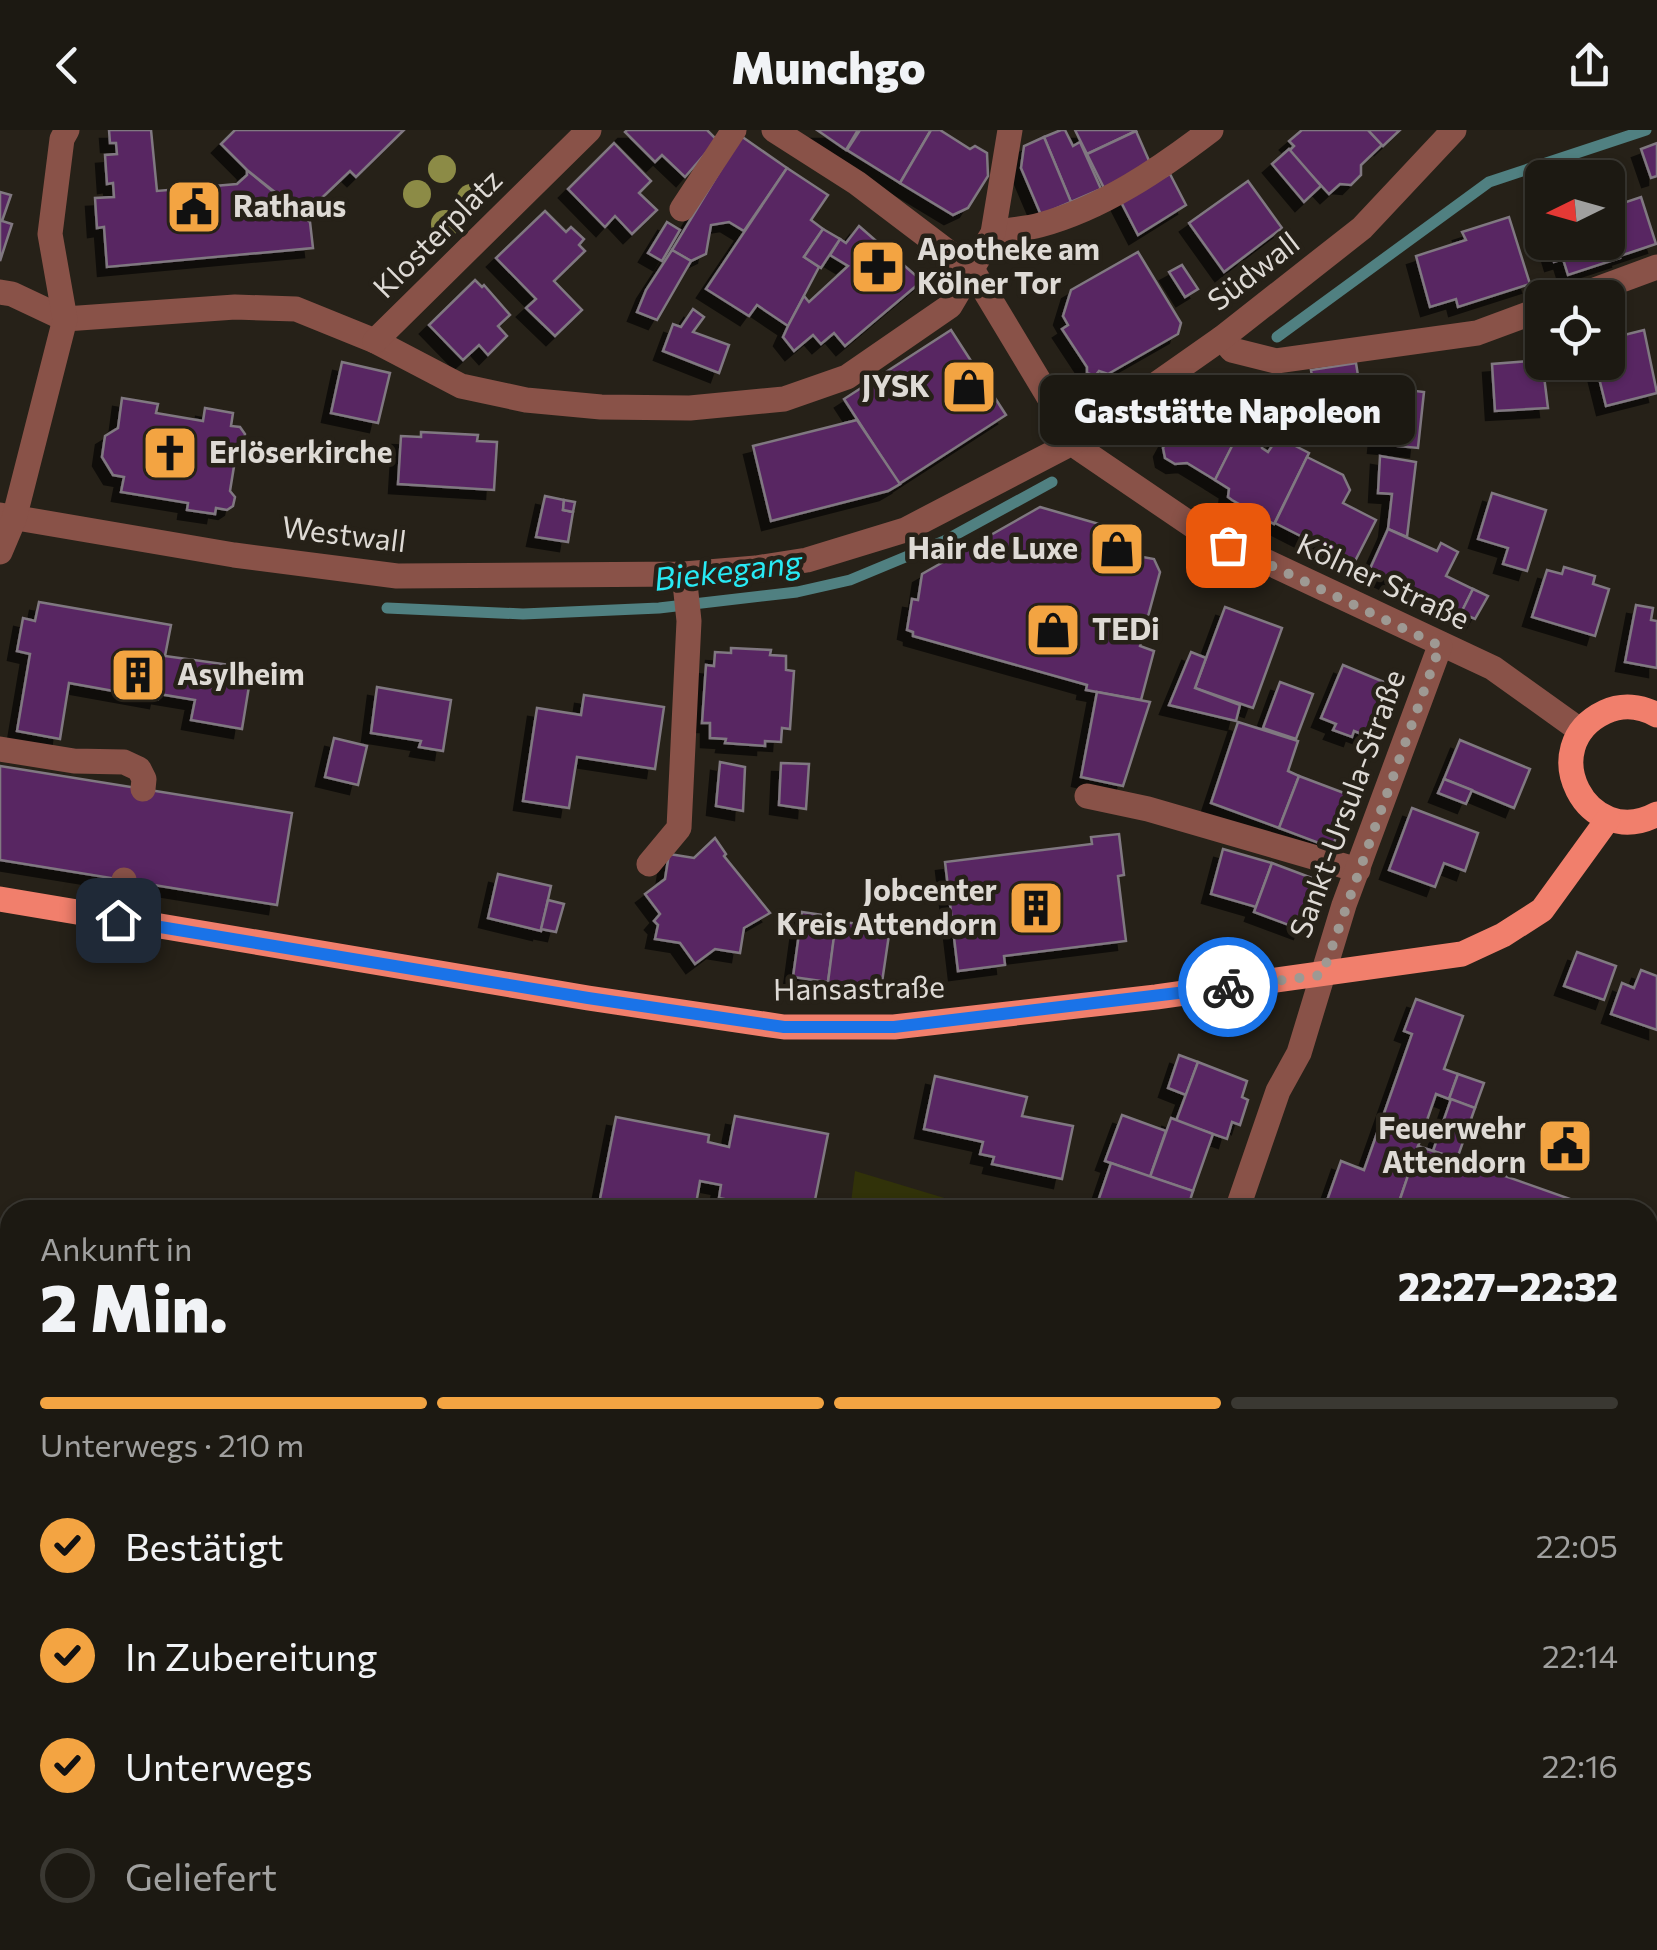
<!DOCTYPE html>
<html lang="de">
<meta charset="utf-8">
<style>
body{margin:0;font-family:Commissioner,sans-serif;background:#25221b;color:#f1f3f6;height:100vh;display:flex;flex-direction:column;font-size:38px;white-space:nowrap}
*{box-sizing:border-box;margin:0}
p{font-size:32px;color:#a0a09f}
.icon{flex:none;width:55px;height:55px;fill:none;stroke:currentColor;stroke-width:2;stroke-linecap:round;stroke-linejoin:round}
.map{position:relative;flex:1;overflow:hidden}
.panel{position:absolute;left:0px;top:1070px;width:1658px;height:750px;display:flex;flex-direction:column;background:#1c1912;border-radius:30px 30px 0 0;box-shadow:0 2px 8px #0004,0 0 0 2px #3a3832}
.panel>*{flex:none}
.needle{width:65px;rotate:265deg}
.tools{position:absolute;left:1525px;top:30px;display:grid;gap:20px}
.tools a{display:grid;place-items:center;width:100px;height:100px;border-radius:15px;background:#1c1912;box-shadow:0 2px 8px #0004,0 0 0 2px #3a3832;font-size:50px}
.pin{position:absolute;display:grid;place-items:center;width:85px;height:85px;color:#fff;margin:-42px;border-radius:20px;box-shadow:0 5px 15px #0006}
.courier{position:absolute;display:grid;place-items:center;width:100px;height:100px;margin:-50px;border:8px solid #1a73e8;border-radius:50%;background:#fff;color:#222;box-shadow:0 2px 12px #0007}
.bubble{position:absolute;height:70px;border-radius:15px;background:#1c1912;box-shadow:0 2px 8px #0004,0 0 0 2px #3a3832;font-size:32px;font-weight:800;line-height:70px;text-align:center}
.head em{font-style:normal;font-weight:800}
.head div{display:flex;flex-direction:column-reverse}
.head{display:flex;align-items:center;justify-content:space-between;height:170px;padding:0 40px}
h1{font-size:65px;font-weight:800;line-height:75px}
.bar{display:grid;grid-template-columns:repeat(4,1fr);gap:15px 10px;align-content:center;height:120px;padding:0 40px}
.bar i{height:12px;border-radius:8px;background:#3a3832}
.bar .selected{background:#f3a442}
.bar p{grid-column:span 4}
ol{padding:0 40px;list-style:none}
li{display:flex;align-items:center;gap:30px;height:110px}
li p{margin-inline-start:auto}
li .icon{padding:10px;border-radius:50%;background:#f3a442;color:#111;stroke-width:4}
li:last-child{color:#a0a09f}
li i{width:55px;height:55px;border:5px solid #3a3832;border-radius:50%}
header{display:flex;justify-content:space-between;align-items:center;height:130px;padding:0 40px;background:#1c1912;font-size:45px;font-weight:800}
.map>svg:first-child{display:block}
.green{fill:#313209}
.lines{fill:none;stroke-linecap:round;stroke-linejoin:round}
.stream{stroke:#508081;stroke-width:11}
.building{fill:#582862;stroke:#807881;stroke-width:2.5;filter:url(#shadow)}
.minor{stroke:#895248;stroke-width:25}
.major{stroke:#f17f6c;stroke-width:25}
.tree{fill:#8c8b46}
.done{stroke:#9e9993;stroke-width:10;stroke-dasharray:0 18}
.route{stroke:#1a73e8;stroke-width:12}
.labels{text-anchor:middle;stroke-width:9;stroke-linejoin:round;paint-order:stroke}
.poi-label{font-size:30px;font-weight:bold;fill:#dedad5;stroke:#262118;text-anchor:start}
.street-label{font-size:30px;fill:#dedad5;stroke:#262118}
.water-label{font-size:32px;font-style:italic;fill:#28eaf4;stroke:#262118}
</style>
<header><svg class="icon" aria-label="back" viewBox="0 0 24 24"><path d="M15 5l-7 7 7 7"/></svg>Munchgo<svg class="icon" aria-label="share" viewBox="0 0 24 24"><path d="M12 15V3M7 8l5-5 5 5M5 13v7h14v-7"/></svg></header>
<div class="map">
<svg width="1657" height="1820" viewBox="0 0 1657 1820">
<defs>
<filter id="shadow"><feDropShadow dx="-9" dy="9" stdDeviation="0" flood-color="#0009"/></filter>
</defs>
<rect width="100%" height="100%" fill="#262118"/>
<g class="green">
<path d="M855 1041 984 1080H850Z"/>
<path d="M0 1482 10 1497V1810H1618L1627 1820H0Z"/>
</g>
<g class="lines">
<g class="stream">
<path d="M1277 207 1489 52 1646 0"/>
<path d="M387 478 523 484 659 478 797 462 850 450 944 411 1052 352"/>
</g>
</g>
<g class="building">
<path d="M109 0H151L157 61 237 54 247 45V40L310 92 313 118 107 137 104 97 97 98 95 68 114 67 113 53 107 54 105 25 117 24 116 13H110Z"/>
<path d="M235 0H404L356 47 350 41 304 85 247 40 221 14Z"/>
<path d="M627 0H707L717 10 685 47 662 25 655 32 625 2Z"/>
<path d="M817 0H858L846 20Z"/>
<path d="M860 0H931L900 53 847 20Z"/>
<path d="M931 0H940L970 19 975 16 987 23 988 46 968 78 953 85 900 53Z"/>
<path d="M1061 0H1065L1073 16 1080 12 1101 59 1071 72 1044 7Z"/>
<path d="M1075 0H1135L1136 1 1087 24Z"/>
<path d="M1302 0H1368L1382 15 1361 35V45L1351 55 1340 54 1329 64 1289 21 1294 16 1289 11Z"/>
<path d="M1368 0H1400L1383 16Z"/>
<path d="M1136 1 1150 33 1104 58 1087 24Z"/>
<path d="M741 6 787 38 744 101 729 92 711 95 706 124 691 131 672 120Z"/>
<path d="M1044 7 1071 72 1041 85 1021 38 1024 16Z"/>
<path d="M614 13 651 51 639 63 657 80 632 104 615 86 605 97 568 59Z"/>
<path d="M1657 13V46L1651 48 1641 19Z"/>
<path d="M1289 19 1321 56 1304 72 1272 34Z"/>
<path d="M787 38 828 65 811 90 823 99 804 127 819 137 788 196 757 175 749 186 706 159Z"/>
<path d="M1170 44 1186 75 1138 105 1120 70Z"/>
<path d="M1248 51 1282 98 1224 142 1189 93Z"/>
<path d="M0 62 11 65 2 91 12 94 0 131Z"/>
<path d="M1641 67 1656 114 1620 126 1608 78Z"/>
<path d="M545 81 566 102 571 97 584 109 579 115 585 121 554 151 582 180 555 206 526 178 536 169 496 128Z"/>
<path d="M1608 86 1620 128 1568 145 1563 129 1554 132 1549 115 1608 112Z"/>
<path d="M1509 87 1530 154 1458 177 1456 169 1430 177 1416 126 1466 110 1462 102Z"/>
<path d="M667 92 680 100 662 131 648 123Z"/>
<path d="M859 96 922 151 845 216 834 203 821 214 813 205 794 221 783 207 788 196 804 166 809 172 848 136 830 125 840 109 846 113Z"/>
<path d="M823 99 840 109 821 138 804 127Z"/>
<path d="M672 120 691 131 657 190 637 182 646 160Z"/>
<path d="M1138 122 1181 193 1178 204 1108 244 1099 241 1095 246 1087 243V237L1062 199 1068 195 1063 186 1071 160Z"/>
<path d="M1182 135 1198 159 1185 167 1169 142Z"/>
<path d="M475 150 482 157 484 155 510 185 498 196 507 206 488 225 479 215 463 230 429 195Z"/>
<path d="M693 179 704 187 693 202 729 215 719 243 663 221 673 194 681 197Z"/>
<path d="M951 200 1006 285 899 354 844 269Z"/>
<path d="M1644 200 1657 263 1606 276 1595 232H1608V209Z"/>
<path d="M1542 230 1548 278 1495 281 1492 234Z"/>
<path d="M342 232 390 243 378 293 331 283Z"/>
<path d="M1356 233 1360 258 1315 265 1311 240Z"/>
<path d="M1383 257 1424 262 1418 318 1377 314Z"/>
<path d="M122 268 158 274 156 283 203 291 205 278 233 283 231 296 240 297 245 304 244 313 237 318 230 361 235 367 233 376 227 380 216 378 215 384 187 380 188 373 121 362 124 347 113 345 102 327 105 306 118 298Z"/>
<path d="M1202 276 1209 280 1210 285 1239 303 1215 350 1187 333 1175 334 1165 328 1163 318 1169 307 1179 306 1195 277Z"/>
<path d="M857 290 900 354 888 361 771 391 753 316Z"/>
<path d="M1250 298 1261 305 1262 318 1268 322 1278 307 1309 323 1274 394 1232 370 1228 367 1229 359 1215 350 1240 300Z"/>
<path d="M421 302 478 305 477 311 497 312 494 360 398 354 401 306 421 307Z"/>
<path d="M1380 326 1416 332 1407 407 1388 399 1392 364 1378 363Z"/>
<path d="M1307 327 1343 345 1350 360 1343 373 1376 390 1354 433 1275 393Z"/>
<path d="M1492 363 1546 380 1527 441 1503 434 1508 418 1478 409Z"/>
<path d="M545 366 564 370 563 380 573 382 568 412 536 407Z"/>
<path d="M564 370 575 372 573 382 563 380Z"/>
<path d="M1040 377 1113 398 1125 422 1123 429 1134 432 1143 427 1154 429 1160 442 1140 516 1154 521 1141 570 1086 560 1087 555 913 506V502L907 500 912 469 918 470 922 444Z"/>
<path d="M1388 399 1437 421 1441 413 1458 422 1446 446 1473 459 1461 483 1369 441Z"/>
<path d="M1564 437 1595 446 1593 454 1609 459 1595 506 1532 487 1547 440 1562 444Z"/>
<path d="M1473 459 1488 466 1475 489 1461 483Z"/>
<path d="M39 472 171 495 165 526 252 538 242 599 191 590 195 570 159 564 158 569 69 553 60 609 17 601 30 524 17 521 23 488 35 491Z"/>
<path d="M1636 475 1653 478 1651 490 1657 491V538L1625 532Z"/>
<path d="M1225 477 1282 498 1253 578 1195 558Z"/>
<path d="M731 518 771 520 770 525 786 526V540L794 541 790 599 782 598 781 612 765 611V616L725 613 726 609 710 608V593H702L706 535 714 536 715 522 731 523Z"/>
<path d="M1191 522 1206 528 1195 558 1240 575 1236 591 1169 575Z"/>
<path d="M1343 535 1396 557 1374 609 1354 601 1352 607 1333 600 1336 594 1321 588Z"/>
<path d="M1280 552 1313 564 1296 609 1263 598Z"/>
<path d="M377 557 451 570 443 621 419 617 421 611 371 603Z"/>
<path d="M1097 562 1150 572 1123 656 1081 647Z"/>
<path d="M584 565 664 577 655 639 577 627 569 678 523 671 537 578 581 585Z"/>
<path d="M1238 592 1298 611 1288 641 1299 646 1279 698 1211 673Z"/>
<path d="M334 608 367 616 358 655 325 647Z"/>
<path d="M1460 610 1530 639 1514 678 1444 649Z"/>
<path d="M720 632 745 637 743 681 716 676Z"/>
<path d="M781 633 809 634 806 679 779 675Z"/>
<path d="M0 636 292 683 277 775 0 730Z"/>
<path d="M1299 646 1352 666 1332 718 1279 698Z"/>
<path d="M1444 649 1472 660 1466 674 1438 663Z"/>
<path d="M1412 678 1478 703 1465 741 1444 733 1435 757 1389 740Z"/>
<path d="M1119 704 1124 745 1118 746 1126 811 1004 826 1005 835 958 841 945 732 1092 714 1091 707Z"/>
<path d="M715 708 726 724 724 726 770 783 744 798 740 823 715 819 695 834 680 813 655 809 658 795 654 791 660 784 645 764 665 749 669 724 694 728Z"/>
<path d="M1223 719 1272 733 1256 777 1211 764Z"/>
<path d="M1272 733 1320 751 1302 800 1254 782Z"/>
<path d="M498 744 551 756 541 801 488 788Z"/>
<path d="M548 770 564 774 556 802 541 799Z"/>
<path d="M802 782 837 787 828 852 793 847Z"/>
<path d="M836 791 890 798 881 859 828 852Z"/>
<path d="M1577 822 1616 836 1604 870 1564 856Z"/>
<path d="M1641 840 1657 846V900L1611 884 1622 853 1634 858Z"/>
<path d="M1416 869 1463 886 1444 939 1458 944 1449 969 1436 964 1397 1078 1324 1079 1341 1031 1364 1040 1412 904 1404 901Z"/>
<path d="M1179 925 1198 932 1186 965 1168 958Z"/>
<path d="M1198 932 1247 951 1242 967 1248 970 1240 995 1232 992 1227 1009 1176 991Z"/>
<path d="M1458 944 1484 953 1475 978 1449 969Z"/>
<path d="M935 946 1027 967 1022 986 1073 996 1062 1049 992 1034 994 1027 980 1024 983 1012 924 999Z"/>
<path d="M1451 969 1475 978 1457 1029 1433 1021Z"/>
<path d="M1122 985 1166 1001 1150 1047 1105 1031Z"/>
<path d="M735 986 828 1004 813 1080H779L719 1068 721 1055 700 1051 695 1080H656L600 1069 616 987 709 1005 708 1012 729 1017Z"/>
<path d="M1171 988 1213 1004 1193 1061 1150 1047Z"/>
<path d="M1418 1016 1457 1029 1601 1080H1401L1397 1078Z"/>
<path d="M1111 1033 1193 1061 1187 1080H1095Z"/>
<path d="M1648 1096 1657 1100V1170L1648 1167Z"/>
<rect x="1648" y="1663" width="9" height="80"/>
</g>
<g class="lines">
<g class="minor">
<path d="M774 0 857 53 973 141 1080 319 1199 400 1493 538 1581 601"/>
<path d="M682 79 734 0"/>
<path d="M993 103C1008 100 1025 99 1040 95 1103 78 1160 39 1211 0"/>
<path d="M0 162 12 164 65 189 235 177 296 179 375 211 461 256 526 270 601 277 690 278 784 269 847 247 950 176 993 103 1010 0"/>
<path d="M1573 168 1657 137"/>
<path d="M1222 208 1232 220 1276 231 1477 203 1542 179"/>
<path d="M375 211 589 0"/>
<path d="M0 385 234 425 397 446 684 444 756 438 807 430 905 400 1074 312 1222 208 1362 98 1454 0"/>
<path d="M0 422 14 389 65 189 50 104 62 9 67 0"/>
<path d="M0 619 74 631 124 632 139 639 144 649 143 659"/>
<path d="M1087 666 1148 679 1358 740"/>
<path d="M649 734 679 698 689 491 684 444"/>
<path d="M118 790 124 750"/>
<path d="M1237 1080 1278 961 1299 923 1344 775 1440 516"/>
<path d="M0 1318 10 1324"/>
<path d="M1648 1432 1657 1433"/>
<path d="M1612 1810 1622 1820"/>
</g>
<g class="major">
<path d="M1657 585C1641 576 1622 574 1605 582 1533 616 1587 722 1657 684"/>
<path d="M0 769 588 868 784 897H894L1156 867 1462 824 1503 805 1542 780 1608 689"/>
</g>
</g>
<g class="tree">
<circle cx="442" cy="39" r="14"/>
<circle cx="417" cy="64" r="14"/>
<circle cx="471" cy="68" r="14"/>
<circle cx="445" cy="94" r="14"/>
</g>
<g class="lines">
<path class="done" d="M1228 857 1322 845 1440 516 1228 415"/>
<path class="route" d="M118 790 588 868 784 897H894L1228 857"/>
</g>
<defs>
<g id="civic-square" transform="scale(2.875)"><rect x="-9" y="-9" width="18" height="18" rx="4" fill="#f3a442" stroke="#262118"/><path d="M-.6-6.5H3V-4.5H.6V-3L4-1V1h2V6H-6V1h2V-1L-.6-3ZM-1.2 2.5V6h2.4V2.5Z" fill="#111"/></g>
<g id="pharmacy-square" transform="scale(2.875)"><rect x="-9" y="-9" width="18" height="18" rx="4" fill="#f3a442" stroke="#262118"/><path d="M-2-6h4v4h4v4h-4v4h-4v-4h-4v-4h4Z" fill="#111"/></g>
<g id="shop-square" transform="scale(2.875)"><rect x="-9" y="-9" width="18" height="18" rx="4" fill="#f3a442" stroke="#262118"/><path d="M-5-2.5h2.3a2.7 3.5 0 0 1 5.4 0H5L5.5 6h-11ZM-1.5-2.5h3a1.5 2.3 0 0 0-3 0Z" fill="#111"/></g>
<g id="church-square" transform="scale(2.875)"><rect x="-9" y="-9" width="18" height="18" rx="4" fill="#f3a442" stroke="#262118"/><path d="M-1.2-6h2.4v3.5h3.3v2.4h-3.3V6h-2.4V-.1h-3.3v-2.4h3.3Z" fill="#111"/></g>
<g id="building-square" transform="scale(2.875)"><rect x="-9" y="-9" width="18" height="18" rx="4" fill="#f3a442" stroke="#262118"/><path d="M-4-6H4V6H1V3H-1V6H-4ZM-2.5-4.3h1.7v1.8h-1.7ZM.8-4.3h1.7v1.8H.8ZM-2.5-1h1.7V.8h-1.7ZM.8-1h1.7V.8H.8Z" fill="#111"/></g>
</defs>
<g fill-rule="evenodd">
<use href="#civic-square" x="194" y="77"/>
<use href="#pharmacy-square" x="878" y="137"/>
<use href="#shop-square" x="969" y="257"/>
<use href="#church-square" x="170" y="323"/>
<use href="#shop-square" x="1117" y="419"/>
<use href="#shop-square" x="1053" y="500"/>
<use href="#building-square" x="138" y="545"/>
<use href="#building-square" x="1036" y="778"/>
<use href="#civic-square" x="1565" y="1016"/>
</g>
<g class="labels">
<g class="poi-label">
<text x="233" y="87">Rathaus</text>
<text x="917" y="130">Apotheke am<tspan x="917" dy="34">Kölner Tor</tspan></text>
<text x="930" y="267" text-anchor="end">JYSK</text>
<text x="209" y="333">Erlöserkirche</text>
<text x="1078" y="429" text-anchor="end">Hair de Luxe</text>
<text x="1092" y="510">TEDi</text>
<text x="177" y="555">Asylheim</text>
<text x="997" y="771" text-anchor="end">Jobcenter<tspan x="997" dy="34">Kreis Attendorn</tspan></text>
<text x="1526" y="1009" text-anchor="end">Feuerwehr<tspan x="1526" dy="34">Attendorn</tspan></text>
</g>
<g class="street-label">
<text transform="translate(438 104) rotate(-45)" y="10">Klosterplatz</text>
<text transform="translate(1254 142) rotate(-38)" y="10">Südwall</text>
<text transform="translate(344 405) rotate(7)" y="10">Westwall</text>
<text transform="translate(1383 452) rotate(25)" y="10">Kölner Straße</text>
<text transform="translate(1348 674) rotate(-70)" y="10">Sankt-Ursula-Straße</text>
<text transform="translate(859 859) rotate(-1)" y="10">Hansastraße</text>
</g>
<g class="water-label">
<text transform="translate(728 441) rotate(-7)" y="11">Biekegang</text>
</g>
</g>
</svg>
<div class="tools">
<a><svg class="needle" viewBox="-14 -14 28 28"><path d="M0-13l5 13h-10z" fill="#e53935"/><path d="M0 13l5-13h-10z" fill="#a0a09f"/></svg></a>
<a><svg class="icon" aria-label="locate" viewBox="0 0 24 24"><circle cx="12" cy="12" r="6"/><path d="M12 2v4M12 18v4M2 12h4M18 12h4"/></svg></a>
</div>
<div class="pin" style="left:1228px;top:415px;background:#ea580c"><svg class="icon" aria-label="bag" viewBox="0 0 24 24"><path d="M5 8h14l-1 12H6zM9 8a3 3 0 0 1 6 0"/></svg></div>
<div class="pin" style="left:118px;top:790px;background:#1f2937"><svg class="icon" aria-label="home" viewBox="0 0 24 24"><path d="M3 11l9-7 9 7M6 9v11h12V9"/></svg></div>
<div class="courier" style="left:1228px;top:857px"><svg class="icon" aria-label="bike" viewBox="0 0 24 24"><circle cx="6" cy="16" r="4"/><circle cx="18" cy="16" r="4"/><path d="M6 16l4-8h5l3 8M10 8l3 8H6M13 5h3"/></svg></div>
<div class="bubble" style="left:1040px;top:245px;width:375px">Gaststätte Napoleon</div>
<section class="panel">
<div class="head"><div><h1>2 Min.</h1><p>Ankunft in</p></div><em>22:27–22:32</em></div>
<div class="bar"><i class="selected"></i><i class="selected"></i><i class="selected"></i><i></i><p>Unterwegs · 210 m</p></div>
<ol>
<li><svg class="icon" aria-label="check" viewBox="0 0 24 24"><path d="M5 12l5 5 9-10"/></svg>Bestätigt<p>22:05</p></li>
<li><svg class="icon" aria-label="check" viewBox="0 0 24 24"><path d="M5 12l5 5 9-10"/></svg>In Zubereitung<p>22:14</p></li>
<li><svg class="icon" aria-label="check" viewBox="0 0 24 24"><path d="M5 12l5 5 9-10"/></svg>Unterwegs<p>22:16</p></li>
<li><i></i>Geliefert</li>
</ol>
</section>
</div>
